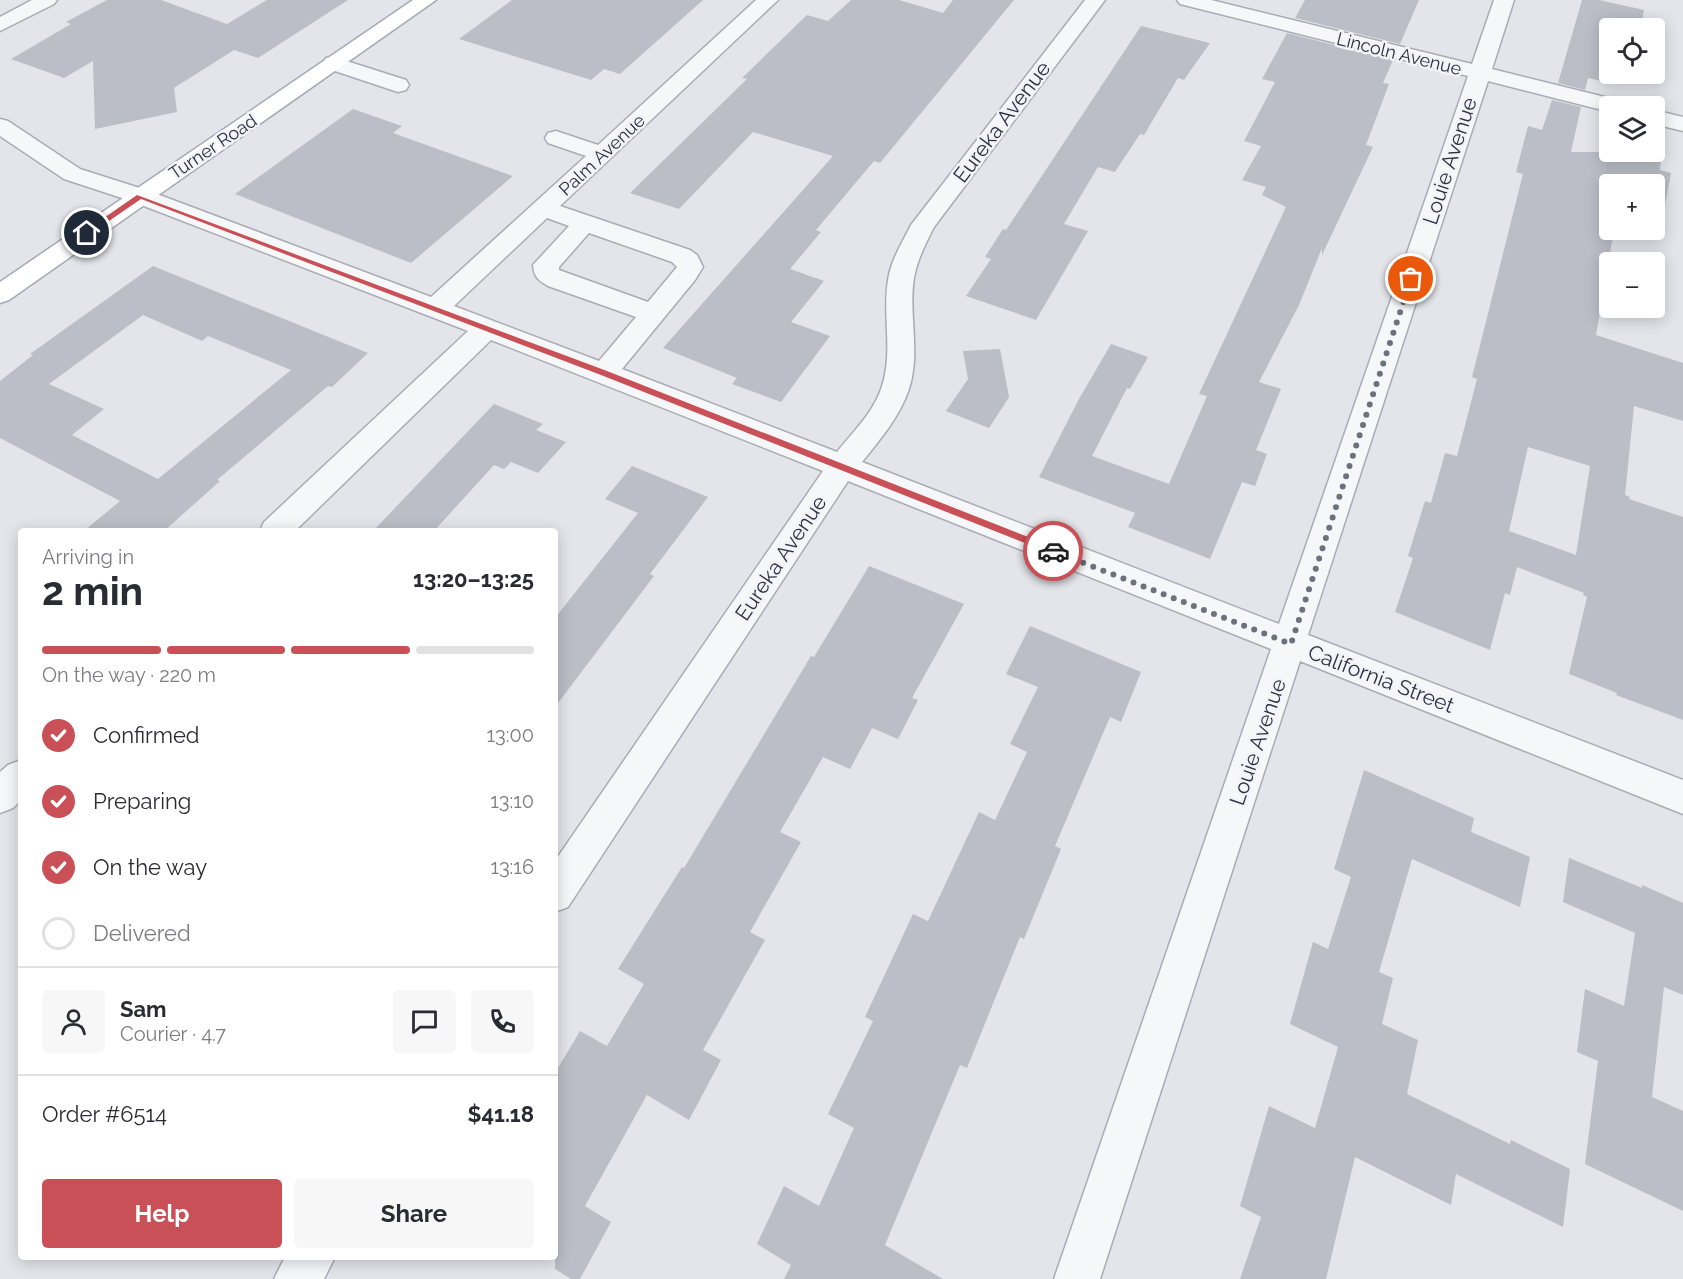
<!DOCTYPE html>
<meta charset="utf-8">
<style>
body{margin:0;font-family:Raleway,sans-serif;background:#f7f7f7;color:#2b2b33;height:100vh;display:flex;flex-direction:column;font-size:22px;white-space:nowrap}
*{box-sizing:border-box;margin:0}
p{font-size:20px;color:#7c7c81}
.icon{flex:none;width:33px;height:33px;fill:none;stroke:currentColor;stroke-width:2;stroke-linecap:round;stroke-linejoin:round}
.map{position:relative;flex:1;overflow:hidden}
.side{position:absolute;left:18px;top:528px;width:540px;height:732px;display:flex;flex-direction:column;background:#fff;border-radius:6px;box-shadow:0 3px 15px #0003}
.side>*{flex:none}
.tools{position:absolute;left:1599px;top:18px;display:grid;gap:12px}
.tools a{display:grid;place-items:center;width:66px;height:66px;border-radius:6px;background:#fff;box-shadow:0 3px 15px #0003;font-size:30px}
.pin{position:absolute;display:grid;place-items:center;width:51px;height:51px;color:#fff;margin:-26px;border:3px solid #fff;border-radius:50%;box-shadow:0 2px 6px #0007}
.courier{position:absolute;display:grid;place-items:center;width:60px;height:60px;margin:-30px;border:4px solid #c85056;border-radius:50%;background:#fff;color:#222;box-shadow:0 2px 8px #0007}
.summary em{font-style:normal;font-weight:700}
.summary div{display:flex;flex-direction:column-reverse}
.summary{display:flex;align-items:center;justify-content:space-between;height:102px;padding:0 24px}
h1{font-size:39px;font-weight:700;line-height:45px}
.bar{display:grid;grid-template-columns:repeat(4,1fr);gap:9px 6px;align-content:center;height:72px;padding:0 24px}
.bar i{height:8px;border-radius:4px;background:#e1e1e2}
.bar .selected{background:#c85056}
.bar p{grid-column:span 4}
.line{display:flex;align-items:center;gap:15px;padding:0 24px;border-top:2px solid #e1e1e2}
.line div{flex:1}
.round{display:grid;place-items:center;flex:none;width:63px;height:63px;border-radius:6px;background:#f7f7f7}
ol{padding:0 24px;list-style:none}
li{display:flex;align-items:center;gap:18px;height:66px}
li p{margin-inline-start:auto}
li .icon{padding:6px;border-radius:50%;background:#c85056;color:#fff;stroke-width:4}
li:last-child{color:#7c7c81}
li i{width:33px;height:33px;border:3px solid #e1e1e2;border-radius:50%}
.primary-button{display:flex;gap:12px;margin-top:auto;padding:12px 24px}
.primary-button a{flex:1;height:69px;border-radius:6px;background:#c85056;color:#fff;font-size:24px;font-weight:700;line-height:69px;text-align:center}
.primary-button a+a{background:#f7f7f7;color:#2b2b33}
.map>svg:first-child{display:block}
.building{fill:#bbbec7;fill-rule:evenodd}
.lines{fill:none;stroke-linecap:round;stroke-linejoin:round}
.minor-casing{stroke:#a8acb4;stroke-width:3}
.major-casing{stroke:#a3a9b6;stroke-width:3}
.minor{fill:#f6f7f9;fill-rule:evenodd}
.major{fill:#fff;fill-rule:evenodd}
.route{fill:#c85056}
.done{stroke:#6c717d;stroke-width:6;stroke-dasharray:0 10.8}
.labels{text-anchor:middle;stroke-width:5;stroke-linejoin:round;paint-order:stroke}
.far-street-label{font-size:18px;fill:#2c3242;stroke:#f3f4f8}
.street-label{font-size:21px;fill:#2c3242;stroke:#f3f4f8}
</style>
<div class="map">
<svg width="1683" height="1279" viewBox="0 0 1683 1279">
<rect width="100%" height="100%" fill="#e3e5ea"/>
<g class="building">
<path d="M107 0H161L227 24 267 0H348L258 58 234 50 174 88 177 112 95 129 93 61 64 78 11 59 71 24 66 22Z"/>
<path d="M512 0H703L620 74 604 69 591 80 459 39Z"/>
<path d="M851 0H899L943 13 953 0H1014L880 163 874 161 816 230 821 232 790 269 824 281 791 322 830 336 781 402 732 384 737 378 663 348 833 156 753 132 679 209 630 193 747 79 742 78 807 15 828 21Z"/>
<path d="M1305 0H1419L1400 44 1295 18Z"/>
<path d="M1582 0H1599L1644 10 1641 28H1610V70L1606 82 1588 78 1585 90 1558 83Z"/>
<path d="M1141 26 1210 43 1184 80 1178 78 1144 135 1140 134 1115 172 1098 167 1064 224 1088 231 1036 320 966 296 991 259 985 257 1003 229 1006 230Z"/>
<path d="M1287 33 1393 60 1383 83 1389 84 1366 145 1373 147 1322 255V248L1299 305 1259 382 1281 389 1256 450 1267 454 1255 486 1242 482 1210 559 1128 527 1135 513 1039 477 1079 399 1111 344 1148 357 1130 389 1127 388 1092 456 1169 484 1207 396 1199 394 1286 207 1262 195 1266 187 1242 180 1261 146 1244 141 1275 82 1262 79Z"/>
<path d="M1552 100 1581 107 1571 152H1629L1661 160 1660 170 1671 173 1664 211 1654 209V184H1610V230H1614L1596 335 1683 363V421L1634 406 1625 495 1630 497 1629 499 1683 517V720L1616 695 1617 693 1569 674 1587 597 1583 595 1584 593 1517 567 1510 595 1505 593 1490 650 1395 612 1413 558 1408 556 1425 501 1431 503 1445 453 1457 456 1477 379 1472 377 1523 174 1516 172 1528 126 1542 130ZM1528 447 1590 466 1576 555 1509 531Z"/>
<path d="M353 109 402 126 393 133 513 176 411 263 235 194Z"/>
<path d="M153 266 368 353 332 387 328 386 217 480 220 481 164 531H84L120 501 0 438V381L33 355 30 354ZM143 315 202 341 208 336 291 370 158 479 72 435 104 409 49 384Z"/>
<path d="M1000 349 1009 397 989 428 946 411 968 379 963 351Z"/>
<path d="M494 404 543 424 536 430 566 442 538 473 511 462 504 469 494 465 434 531H373Z"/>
<path d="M632 466 708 497 650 574 654 576 555 707V618L638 513 605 499Z"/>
<path d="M869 566 964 604 912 698 918 700 898 739 872 728 850 769 823 757 780 832 801 842 750 932 765 940 703 1050 721 1060 689 1120 647 1095 585 1206 611 1222 580 1279H571L555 1269V1073L580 1031 607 1046 644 984 618 969 682 867 684 868 811 656 814 657Z"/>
<path d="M1030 626 1141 672 1121 722 1110 717 1055 846 1061 849 1024 939 1020 937 967 1068 960 1065 885 1245 943 1279H784L791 1265 757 1244 784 1186 819 1206 854 1128 828 1114 873 1021 865 1017 913 914 928 921 979 812 995 820 1027 752 1010 744 1038 687 1006 674Z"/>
<path d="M1364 770 1474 818 1471 832 1530 857 1520 907 1412 859 1379 972 1393 978 1382 1024 1418 1040 1407 1094 1510 1144 1511 1140 1570 1169 1563 1227 1456 1174 1451 1205 1355 1157 1326 1279H1240L1261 1217 1240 1206 1269 1106 1315 1128 1338 1047 1290 1024 1313 942 1328 949 1351 877 1334 869Z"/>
<path d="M1569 858 1642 888V885L1683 903V995L1664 987 1652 1097 1683 1111V1211L1585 1164 1598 1061 1577 1052 1585 989 1624 1006 1635 933 1563 902Z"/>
</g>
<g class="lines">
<g class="minor-casing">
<g id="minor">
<path d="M32 0H57L54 4 0 31V17Z"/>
<path d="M756 0H778L560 206 690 250 697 255 703 267 695 280 622 369 837 452C852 433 873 413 881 389 894 354 882 316 888 280 891 260 902 243 911 225L1085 0H1105L934 227C926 243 917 260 914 278 908 315 921 352 909 389 900 416 880 440 862 462L1279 624 1468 76 1180 4 1177 0H1211L1472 64 1494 0H1514L1492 69 1621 101 1624 106H1610V112L1488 81 1308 635 1683 780V814L1300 661 1100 1279H1054L1271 649 848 481 568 907 555 912V861L823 471 491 340 295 531H260L264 522 468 331 131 201 64 179 0 136V119L8 121 80 169 149 191 431 297 586 156 548 143 545 138 548 133 556 131 598 145ZM547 218 569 226 533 265C534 277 538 280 548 286L636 317 599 361 454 306ZM589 233 672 262 677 267 648 302 559 270V267Z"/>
<path d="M334 57 406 80 409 85 406 90 398 92 326 68 323 63 326 58Z"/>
<path d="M1654 110 1683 117V131L1654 124Z"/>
<path d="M21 760V800L13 808 0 813V772L8 765Z"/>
<path d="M285 1257H335L324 1279H274Z"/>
</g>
</g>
<g class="major-casing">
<path id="major" d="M413 0H436L9 300 0 303V282Z"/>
</g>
<use href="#minor" class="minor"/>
<use href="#major" class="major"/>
</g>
<path class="route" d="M137 195 607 371 1056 548 1058 551 1053 555 1050 553 601 375 141 199 90 234H85V231Z"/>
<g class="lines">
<path class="done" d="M1053 551 1291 644 1411 279"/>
</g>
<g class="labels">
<g class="far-street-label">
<text transform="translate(1399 54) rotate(14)" y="6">Lincoln Avenue</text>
<text transform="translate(213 147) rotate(-34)" y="6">Turner Road</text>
<text transform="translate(602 155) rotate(-43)" y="6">Palm Avenue</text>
</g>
<g class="street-label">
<text transform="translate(1002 122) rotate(-53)" y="7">Eureka Avenue</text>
<text transform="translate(1450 161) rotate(-72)" y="7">Louie Avenue</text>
<text transform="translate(781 558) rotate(-56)" y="7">Eureka Avenue</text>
<text transform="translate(1381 679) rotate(21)" y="7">California Street</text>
<text transform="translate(1258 742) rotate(-71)" y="7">Louie Avenue</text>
</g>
</g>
</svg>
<div class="tools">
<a><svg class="icon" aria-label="locate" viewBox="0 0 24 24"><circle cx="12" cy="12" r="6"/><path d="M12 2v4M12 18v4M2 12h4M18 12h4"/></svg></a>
<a><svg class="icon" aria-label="layers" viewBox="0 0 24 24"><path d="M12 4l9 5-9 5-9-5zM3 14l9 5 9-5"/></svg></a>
<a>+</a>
<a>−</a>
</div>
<div class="pin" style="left:1411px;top:279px;background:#ea580c"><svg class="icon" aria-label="bag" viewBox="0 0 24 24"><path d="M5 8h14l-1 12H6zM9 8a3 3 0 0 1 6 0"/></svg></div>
<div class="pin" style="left:87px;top:233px;background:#1f2937"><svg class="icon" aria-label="home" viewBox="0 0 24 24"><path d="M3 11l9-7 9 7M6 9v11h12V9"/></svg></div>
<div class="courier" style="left:1053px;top:551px"><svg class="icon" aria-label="car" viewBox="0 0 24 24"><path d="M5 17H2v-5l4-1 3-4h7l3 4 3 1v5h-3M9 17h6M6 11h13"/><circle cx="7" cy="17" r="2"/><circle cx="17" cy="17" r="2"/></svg></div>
<section class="side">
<div class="summary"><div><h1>2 min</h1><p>Arriving in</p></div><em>13:20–13:25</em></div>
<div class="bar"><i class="selected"></i><i class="selected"></i><i class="selected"></i><i></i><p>On the way · 220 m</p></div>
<ol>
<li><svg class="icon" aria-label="check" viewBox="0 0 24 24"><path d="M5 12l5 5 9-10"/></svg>Confirmed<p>13:00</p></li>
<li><svg class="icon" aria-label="check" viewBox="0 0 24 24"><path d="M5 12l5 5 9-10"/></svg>Preparing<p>13:10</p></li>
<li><svg class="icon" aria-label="check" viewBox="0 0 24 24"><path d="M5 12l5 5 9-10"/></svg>On the way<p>13:16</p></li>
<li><i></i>Delivered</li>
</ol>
<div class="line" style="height:108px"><a class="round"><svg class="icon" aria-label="person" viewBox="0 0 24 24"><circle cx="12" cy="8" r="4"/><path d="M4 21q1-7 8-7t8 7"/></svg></a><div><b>Sam</b><p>Courier · 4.7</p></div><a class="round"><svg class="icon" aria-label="chat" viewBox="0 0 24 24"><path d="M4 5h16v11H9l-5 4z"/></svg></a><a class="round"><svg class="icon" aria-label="phone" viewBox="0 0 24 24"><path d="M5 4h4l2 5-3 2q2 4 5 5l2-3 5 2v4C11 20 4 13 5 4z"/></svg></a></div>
<div class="line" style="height:78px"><div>Order #6514</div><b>$41.18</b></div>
<div class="primary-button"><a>Help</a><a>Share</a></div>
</section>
</div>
